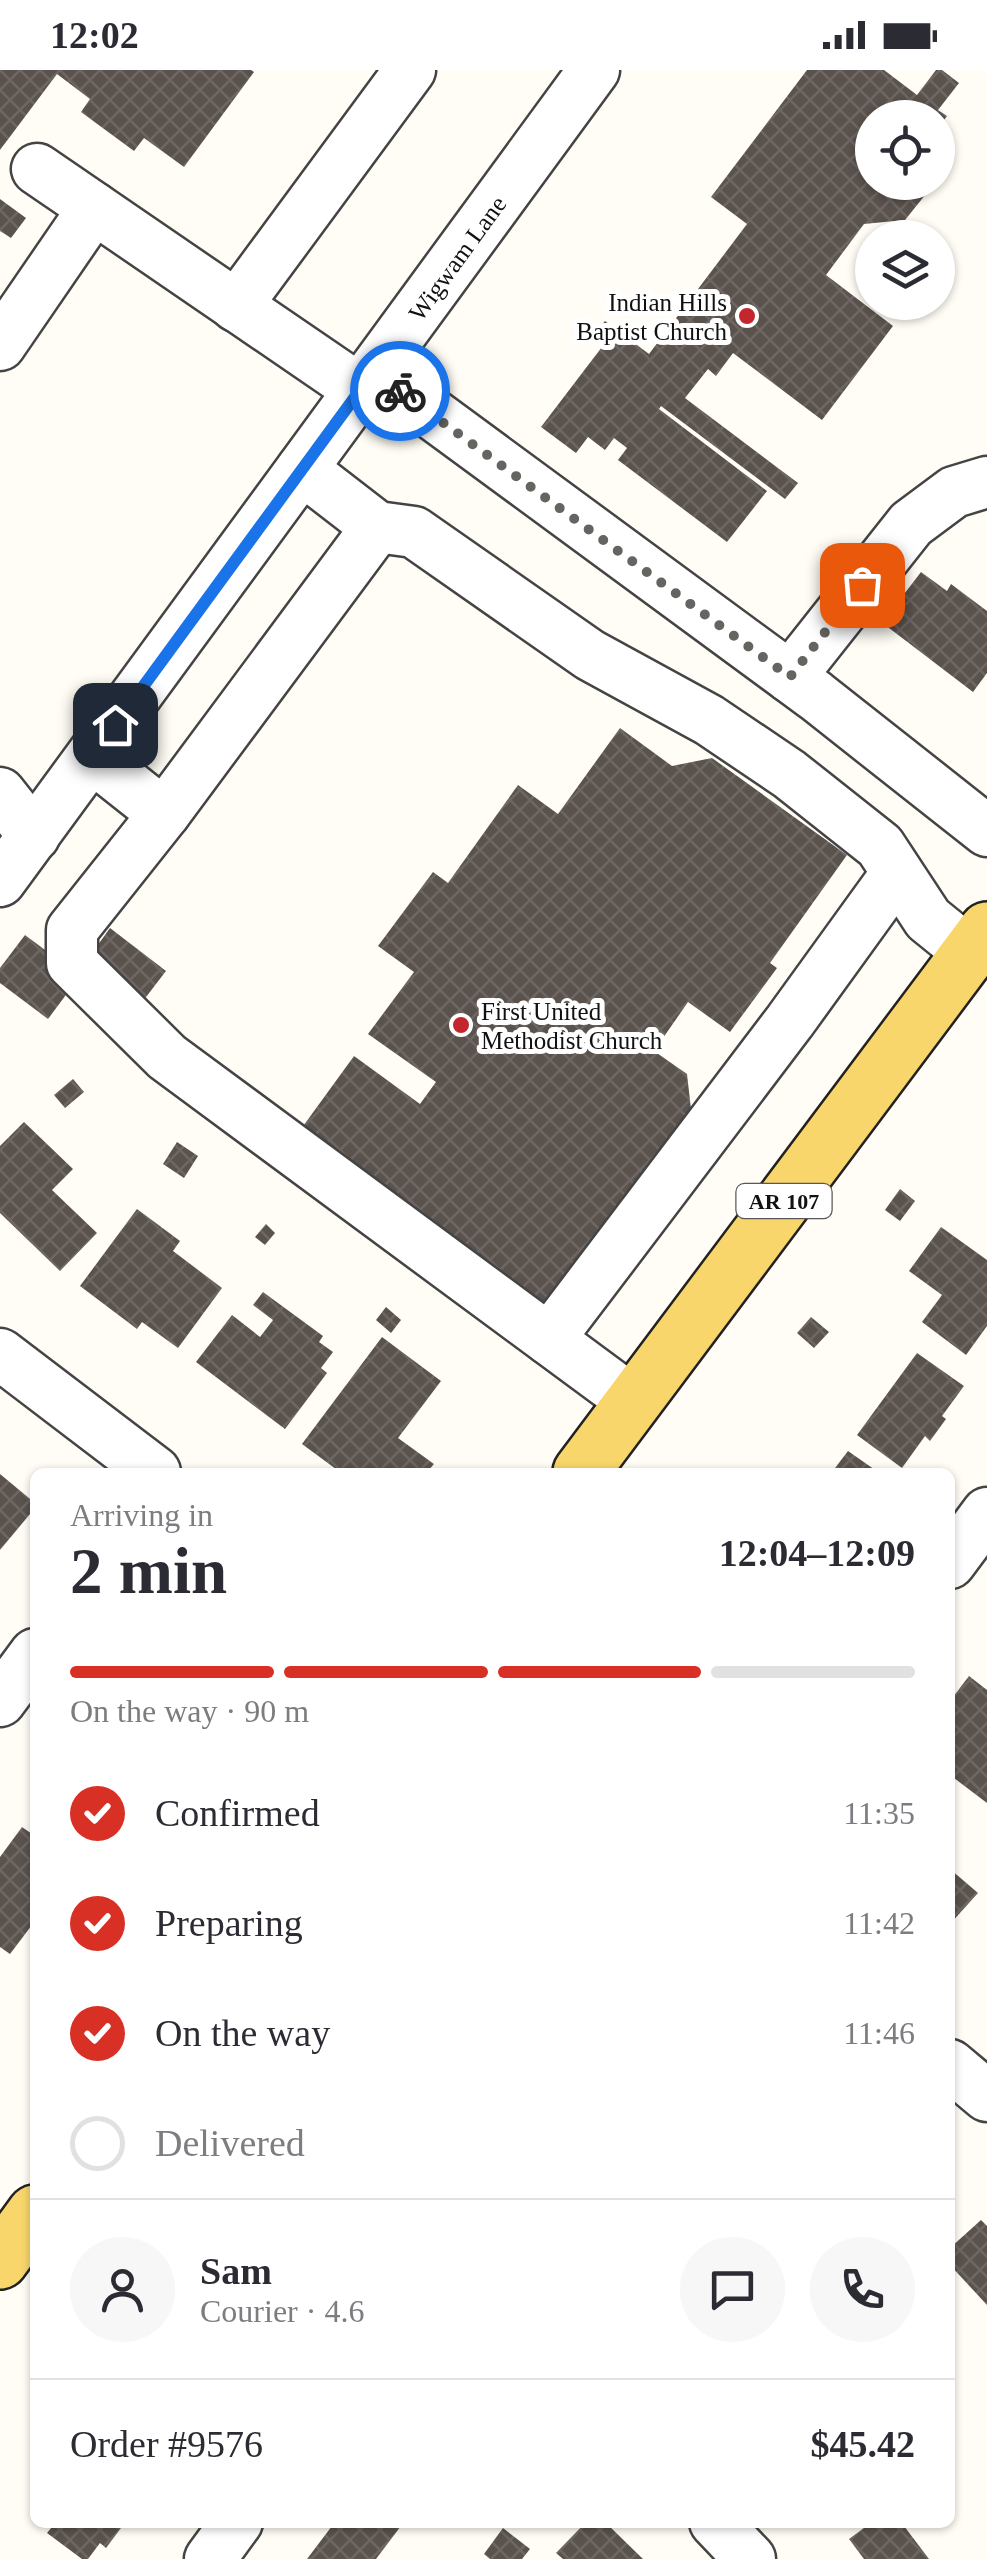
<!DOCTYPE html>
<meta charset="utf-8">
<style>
body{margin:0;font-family:Georgia,serif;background:#f7f7f7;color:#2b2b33;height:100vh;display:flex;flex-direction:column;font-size:38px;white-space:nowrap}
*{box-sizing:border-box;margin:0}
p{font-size:32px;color:#7c7c81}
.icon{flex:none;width:55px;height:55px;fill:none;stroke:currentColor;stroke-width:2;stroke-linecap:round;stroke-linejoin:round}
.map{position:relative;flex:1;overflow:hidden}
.sheet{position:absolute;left:30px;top:1398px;width:925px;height:1060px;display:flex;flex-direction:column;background:#fff;border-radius:15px;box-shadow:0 2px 8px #0004}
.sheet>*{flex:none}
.fabs{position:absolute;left:855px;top:30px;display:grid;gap:20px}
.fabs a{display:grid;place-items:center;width:100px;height:100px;border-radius:50%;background:#fff;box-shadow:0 2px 8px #0004;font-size:50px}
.pin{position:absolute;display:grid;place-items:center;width:85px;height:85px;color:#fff;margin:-42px;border-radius:20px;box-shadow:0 5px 15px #0006}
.courier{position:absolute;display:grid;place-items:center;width:100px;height:100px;margin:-50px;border:8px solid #1a73e8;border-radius:50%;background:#fff;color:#222;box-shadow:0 2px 12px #0007}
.head em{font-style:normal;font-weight:600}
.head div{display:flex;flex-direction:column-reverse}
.head{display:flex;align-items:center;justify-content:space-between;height:170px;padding:0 40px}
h1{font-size:65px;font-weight:600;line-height:75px}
.bar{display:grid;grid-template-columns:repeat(4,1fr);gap:15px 10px;align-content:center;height:120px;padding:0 40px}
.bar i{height:12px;border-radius:8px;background:#e1e1e2}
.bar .on{background:#d93025}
.bar p{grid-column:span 4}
.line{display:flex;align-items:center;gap:25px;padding:0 40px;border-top:2px solid #e1e1e2}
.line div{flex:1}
.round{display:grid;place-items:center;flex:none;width:105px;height:105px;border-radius:52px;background:#f7f7f7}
ol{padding:0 40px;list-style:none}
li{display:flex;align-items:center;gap:30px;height:110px}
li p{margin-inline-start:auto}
li .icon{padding:10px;border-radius:50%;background:#d93025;color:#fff;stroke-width:4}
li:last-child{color:#7c7c81}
li i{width:55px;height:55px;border:5px solid #e1e1e2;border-radius:50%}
.status{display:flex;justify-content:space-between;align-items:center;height:70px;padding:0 50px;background:#fff;direction:ltr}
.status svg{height:28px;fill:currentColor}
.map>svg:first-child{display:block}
.building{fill:url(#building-cross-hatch)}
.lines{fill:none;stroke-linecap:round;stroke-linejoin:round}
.minor-casing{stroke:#444;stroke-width:55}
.major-casing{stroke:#222;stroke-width:60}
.minor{stroke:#fff;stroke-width:50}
.major{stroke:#f9d66b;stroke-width:55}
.done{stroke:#646461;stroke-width:10;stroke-dasharray:0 18}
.route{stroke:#1a73e8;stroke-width:12}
.poi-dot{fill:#c4262e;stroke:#fff;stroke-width:4}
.labels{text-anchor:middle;stroke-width:10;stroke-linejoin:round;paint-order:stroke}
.shield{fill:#fff;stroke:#585858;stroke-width:2.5}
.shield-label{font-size:22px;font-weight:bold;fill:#111}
.street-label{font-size:25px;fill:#111;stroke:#fff}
.poi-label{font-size:25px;fill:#111;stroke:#fff;text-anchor:end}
</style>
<div class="status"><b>12:02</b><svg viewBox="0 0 49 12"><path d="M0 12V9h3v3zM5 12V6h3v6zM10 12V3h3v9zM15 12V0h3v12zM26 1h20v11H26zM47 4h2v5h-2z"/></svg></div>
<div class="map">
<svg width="987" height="2489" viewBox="0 0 987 2489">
<defs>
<pattern id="building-cross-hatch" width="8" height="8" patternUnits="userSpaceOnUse" patternTransform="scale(2.5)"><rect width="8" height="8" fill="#5a524d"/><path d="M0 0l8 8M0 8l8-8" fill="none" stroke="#6d6662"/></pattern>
</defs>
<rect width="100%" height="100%" fill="#fffdf5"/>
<g class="building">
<path d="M0 0H251L254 2 184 97 144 68 134 81 81 42 90 29 57 4 0 80Z"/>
<path d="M807 0H884L917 25 936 0H942L959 13 938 40 947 46 938 58V48H872V112H929L930 119 905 150 864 154 826 205 893 256 822 350 733 283 716 306 708 299 685 328 798 413 785 429 661 336 659 339 767 421 727 472 618 390 627 378 614 368 605 380 588 367 576 383 541 357 608 269 597 261 605 251 649 284 747 154 711 127Z"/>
<path d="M0 129 26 148 11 168 0 161Z"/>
<path d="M921 502 947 521 951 514 987 541V603L973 622 872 545 887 525 898 532Z"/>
<path d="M620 658 672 696 712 688 847 785 770 893 777 898 730 962 688 932 654 981 687 1004 692 1048 551 1241 301 1059 354 986 420 1034 436 1012 368 964 414 902 378 876 433 802 448 813 518 715 558 744Z"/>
<path d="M110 858 166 901 143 931 87 890Z"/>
<path d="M25 865 80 906 48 949 0 913V898Z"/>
<path d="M73 1009 84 1022 65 1038 54 1025Z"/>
<path d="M24 1052 73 1099 52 1120 97 1163 60 1201 0 1143V1076Z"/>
<path d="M177 1072 198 1086 184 1108 163 1094Z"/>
<path d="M900 1119 915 1131 900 1151 885 1140Z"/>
<path d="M137 1139 180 1171 173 1181 222 1218 178 1278 142 1252 137 1259 80 1216Z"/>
<path d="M266 1154 275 1163 265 1175 255 1167Z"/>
<path d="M941 1157 987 1190V1256L966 1285 922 1252 942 1225 909 1201Z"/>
<path d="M263 1222 323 1266 319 1272 333 1282 321 1298 327 1303 285 1359 196 1292 232 1245 260 1267 273 1250 253 1235Z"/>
<path d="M386 1237 401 1250 391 1263 376 1250Z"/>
<path d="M811 1247 829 1262 814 1278 797 1263Z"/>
<path d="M382 1267 441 1311 398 1368 434 1394 427 1402H340L302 1374Z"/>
<path d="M917 1283 964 1316 942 1346 946 1349 930 1371 925 1366 902 1398 857 1365Z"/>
<path d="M848 1381 878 1402H832Z"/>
<path d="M0 1404 35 1433V1438L0 1480Z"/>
<path d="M969 1606 987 1620V1733L950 1705V1631Z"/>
<path d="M22 1757 35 1766V1851L10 1884 0 1877V1787Z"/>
<path d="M950 1799 978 1823 950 1854Z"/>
<path d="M981 2150 987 2156V2235L950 2195V2178Z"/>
<path d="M56 2452H122L124 2454 106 2478 100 2473 88 2489H82L47 2463Z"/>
<path d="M335 2452H404L376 2489H307Z"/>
<path d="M586 2452H605L643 2489H563L556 2483Z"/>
<path d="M872 2452H901L929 2489H864L849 2469Z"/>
<path d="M503 2458 530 2479 522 2489H490L484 2484Z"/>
</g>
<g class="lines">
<g class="minor-casing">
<g id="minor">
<path d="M37 99 360 320"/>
<path d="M236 236 410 0"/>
<path d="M0 275 94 138"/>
<path d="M374 301 816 626 987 761"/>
<path d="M302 399 377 457 414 462 590 585 709 650 789 704 880 776 928 849 970 883"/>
<path d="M377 457 164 744 72 860V893L167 987 634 1332"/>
<path d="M790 607 911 454 954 422 987 412"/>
<path d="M92 687 164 744"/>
<path d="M0 723 34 766"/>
<path d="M0 811 594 0"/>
<path d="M549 1269 790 951 897 803"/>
<path d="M0 1284 155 1402"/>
<path d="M950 1493 987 1443"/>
<path d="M0 1631 35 1584"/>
<path d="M950 1995 987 2026"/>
<path d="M715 2452 750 2489"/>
<path d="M210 2489 237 2452"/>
</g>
</g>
<g class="major-casing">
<g id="major">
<path d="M581 1402 987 860"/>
<path d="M0 2191 35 2143"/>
</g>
</g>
<use href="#minor" class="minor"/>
<use href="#major" class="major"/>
</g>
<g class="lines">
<path class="done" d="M400 321 790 607 862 515"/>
<path class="route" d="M115 655 374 301 400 321"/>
</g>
<g class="poi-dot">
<circle cx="747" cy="246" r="10"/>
<circle cx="461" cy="955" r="10"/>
</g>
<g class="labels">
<rect class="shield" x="736.5" y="1114" width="95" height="34" rx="8"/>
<g class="shield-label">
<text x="784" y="1139">AR 107</text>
</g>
<g class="street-label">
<text transform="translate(457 188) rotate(-54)" y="9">Wigwam Lane</text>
</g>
<g class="poi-label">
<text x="727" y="241">Indian Hills<tspan x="727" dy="29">Baptist Church</tspan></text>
<text x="481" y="950" text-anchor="start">First United<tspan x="481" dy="29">Methodist Church</tspan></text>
</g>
</g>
</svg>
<div class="fabs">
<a><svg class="icon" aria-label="locate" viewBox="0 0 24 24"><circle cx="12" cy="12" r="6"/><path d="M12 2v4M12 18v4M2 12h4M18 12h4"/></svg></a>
<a><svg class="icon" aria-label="layers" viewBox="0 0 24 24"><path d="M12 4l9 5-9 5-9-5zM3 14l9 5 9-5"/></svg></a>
</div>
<div class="pin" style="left:862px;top:515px;background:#ea580c"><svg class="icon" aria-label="bag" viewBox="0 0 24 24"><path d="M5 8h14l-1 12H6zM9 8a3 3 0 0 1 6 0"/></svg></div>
<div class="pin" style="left:115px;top:655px;background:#1f2937"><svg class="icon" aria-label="home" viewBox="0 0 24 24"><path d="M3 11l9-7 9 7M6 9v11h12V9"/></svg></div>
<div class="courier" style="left:400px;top:321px"><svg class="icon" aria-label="bike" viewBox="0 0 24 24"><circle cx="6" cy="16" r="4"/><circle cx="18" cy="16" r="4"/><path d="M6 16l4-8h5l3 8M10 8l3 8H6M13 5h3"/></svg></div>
<section class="sheet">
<div class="head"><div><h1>2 min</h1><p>Arriving in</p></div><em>12:04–12:09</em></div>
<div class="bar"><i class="on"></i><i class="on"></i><i class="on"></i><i></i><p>On the way · 90 m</p></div>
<ol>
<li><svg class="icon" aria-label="check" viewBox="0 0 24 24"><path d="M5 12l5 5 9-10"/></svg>Confirmed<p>11:35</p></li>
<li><svg class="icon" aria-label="check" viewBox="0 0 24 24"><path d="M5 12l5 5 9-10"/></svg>Preparing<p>11:42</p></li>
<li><svg class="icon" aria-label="check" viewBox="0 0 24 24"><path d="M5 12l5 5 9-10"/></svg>On the way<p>11:46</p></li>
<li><i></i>Delivered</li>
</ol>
<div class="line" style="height:180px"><a class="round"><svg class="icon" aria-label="person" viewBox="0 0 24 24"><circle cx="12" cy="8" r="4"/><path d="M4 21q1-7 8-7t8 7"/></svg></a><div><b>Sam</b><p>Courier · 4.6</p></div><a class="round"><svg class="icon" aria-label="chat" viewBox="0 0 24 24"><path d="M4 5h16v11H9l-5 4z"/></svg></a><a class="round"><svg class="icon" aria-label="phone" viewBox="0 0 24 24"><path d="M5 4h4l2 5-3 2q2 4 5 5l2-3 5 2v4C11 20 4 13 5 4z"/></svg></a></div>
<div class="line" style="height:130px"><div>Order #9576</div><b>$45.42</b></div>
</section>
</div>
